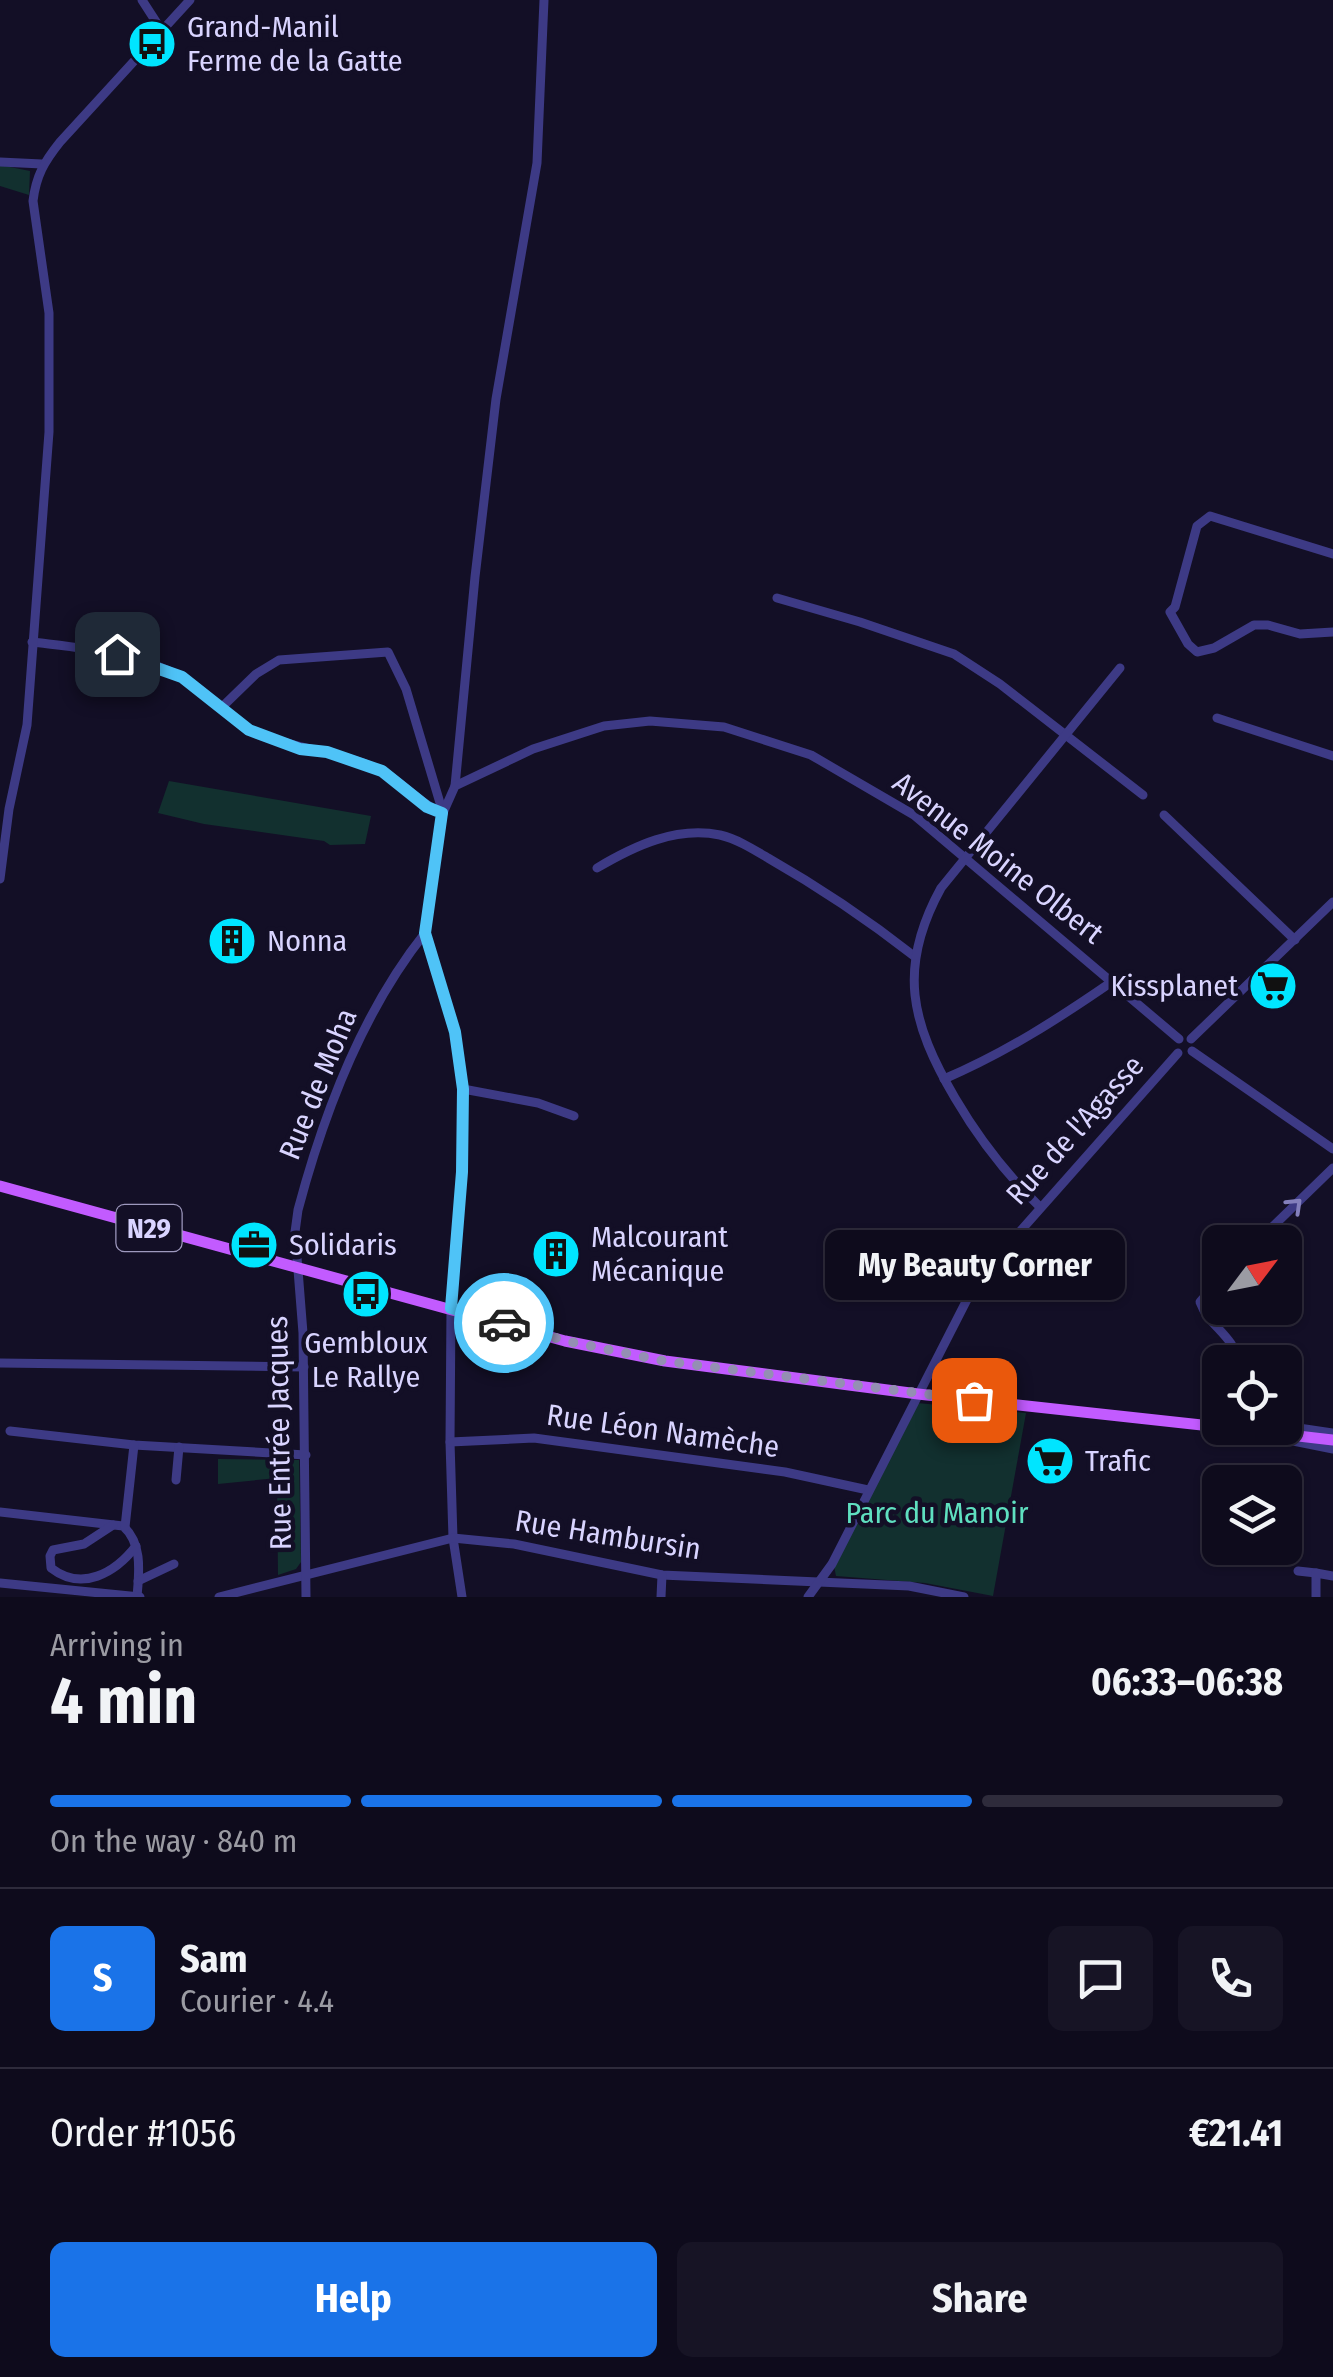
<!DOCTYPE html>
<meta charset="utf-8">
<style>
body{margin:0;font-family:"Fira Sans Condensed",sans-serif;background:#171425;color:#f1f3f6;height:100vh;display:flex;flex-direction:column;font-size:38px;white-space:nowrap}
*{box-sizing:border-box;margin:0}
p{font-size:32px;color:#9b9ba3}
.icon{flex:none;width:55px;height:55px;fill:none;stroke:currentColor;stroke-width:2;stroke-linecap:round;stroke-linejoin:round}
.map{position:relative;height:1597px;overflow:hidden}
.panel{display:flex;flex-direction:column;background:#0e0b1c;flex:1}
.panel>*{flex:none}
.needle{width:65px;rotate:58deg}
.fabs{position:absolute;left:1202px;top:1225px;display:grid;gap:20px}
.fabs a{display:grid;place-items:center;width:100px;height:100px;border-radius:15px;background:#0e0b1c;box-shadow:0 2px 8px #0004,0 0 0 2px #2e2b3b;font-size:50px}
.pin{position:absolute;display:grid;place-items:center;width:85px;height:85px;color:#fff;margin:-42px;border-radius:20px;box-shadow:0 5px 15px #0006}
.courier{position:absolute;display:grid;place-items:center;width:100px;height:100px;margin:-50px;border:8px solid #4fc3f7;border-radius:50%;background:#fff;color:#222;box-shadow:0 2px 12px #0007}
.bubble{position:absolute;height:70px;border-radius:15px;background:#0e0b1c;box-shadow:0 2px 8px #0004,0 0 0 2px #2e2b3b;font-size:32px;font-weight:700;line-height:70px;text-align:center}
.headline em{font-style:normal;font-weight:700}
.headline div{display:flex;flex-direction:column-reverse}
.headline{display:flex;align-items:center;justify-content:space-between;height:170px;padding:0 50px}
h1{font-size:65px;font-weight:700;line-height:75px}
.bar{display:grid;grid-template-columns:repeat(4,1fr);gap:15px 10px;align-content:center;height:120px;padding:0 50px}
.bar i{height:12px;border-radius:8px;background:#2e2b3b}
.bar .selected{background:#1a73e8}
.bar p{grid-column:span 4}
.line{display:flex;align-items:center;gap:25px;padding:0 50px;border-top:2px solid #2e2b3b}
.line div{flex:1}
.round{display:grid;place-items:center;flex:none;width:105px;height:105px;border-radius:15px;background:#171425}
.primary-button{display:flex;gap:20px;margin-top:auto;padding:20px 50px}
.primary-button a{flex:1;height:115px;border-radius:15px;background:#1a73e8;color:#fff;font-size:40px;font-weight:700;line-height:115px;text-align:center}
.primary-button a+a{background:#171425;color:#f1f3f6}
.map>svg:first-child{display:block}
.green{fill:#12302f}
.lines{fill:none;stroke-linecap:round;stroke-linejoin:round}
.minor{stroke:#3d3a85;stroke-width:9}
.major{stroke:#c25bff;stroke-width:11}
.oneway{stroke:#837fbc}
.done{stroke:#948fb3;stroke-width:10;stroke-dasharray:0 18}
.route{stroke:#4fc3f7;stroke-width:12}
.labels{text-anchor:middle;stroke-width:9;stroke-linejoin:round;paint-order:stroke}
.shield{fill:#130f26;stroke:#9e99be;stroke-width:2.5}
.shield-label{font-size:28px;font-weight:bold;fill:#d9d4ff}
.poi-label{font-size:30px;fill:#d9d4ff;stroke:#130f26;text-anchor:start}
.street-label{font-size:30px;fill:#d9d4ff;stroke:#130f26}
.park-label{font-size:30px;fill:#5fe0c0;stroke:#130f26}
</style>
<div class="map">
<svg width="1333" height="1597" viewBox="0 0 1333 1597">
<rect width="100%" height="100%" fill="#130f26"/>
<g class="green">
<path d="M0 165 30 171 29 195 0 186Z"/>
<path d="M169 781 371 816 365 844 330 845 324 841 204 824 158 813Z"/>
<path d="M917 1403 1026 1413 993 1596 925 1583 836 1576 834 1566Z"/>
<path d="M218 1459 299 1460 301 1562 296 1569 278 1575 277 1478 218 1484Z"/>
</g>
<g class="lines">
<g class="minor">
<path d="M142 0 162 31"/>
<path d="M0 162 42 164"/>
<path d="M1333 554 1210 516 1197 526 1175 607 1170 612 1188 644 1197 652 1214 648 1254 625H1268L1300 634 1333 632"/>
<path d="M777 598 860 622 954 654 1000 684 1143 795"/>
<path d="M32 642C81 648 137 652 181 677 208 691 227 719 255 732 295 750 340 751 380 770 403 782 418 803 443 813"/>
<path d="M221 708 256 674 279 660 388 652 406 689 443 813 425 933 455 1032 463 1089 462 1172 451 1308 450 1442 453 1538 462 1597"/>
<path d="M1217 718 1333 756"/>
<path d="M455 786 475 577 496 399 537 163 544 0"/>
<path d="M443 813 455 786 533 749 604 726 650 721 724 727 811 755 914 815 1179 1039"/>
<path d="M1164 815 1295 940"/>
<path d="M597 868C634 846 676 826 720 835 737 839 753 849 768 858 819 887 868 920 914 956"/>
<path d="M0 879 9 809 27 725 49 432V313L33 201C36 176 44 162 60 142L190 0"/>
<path d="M1191 1039 1333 902"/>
<path d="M1192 1051 1333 1149"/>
<path d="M944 1079C1005 1053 1058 1019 1113 981"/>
<path d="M463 1089 538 1103 574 1116"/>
<path d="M1040 1207C1006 1174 979 1139 955 1098 911 1023 897 968 941 888L1120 668"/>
<path d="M1257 1242 1333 1168"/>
<path d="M1220 1279 1200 1302C1209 1327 1234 1335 1238 1362"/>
<path d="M0 1363 304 1367"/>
<path d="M1285 1426 1333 1433"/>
<path d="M10 1431 134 1445 306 1455"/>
<path d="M1268 1436 1333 1449"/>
<path d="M450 1442 534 1438 785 1472 868 1490"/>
<path d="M176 1480 179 1447"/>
<path d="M0 1512 123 1526C143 1544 139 1572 137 1597"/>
<path d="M113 1525 84 1544 53 1550 50 1556 51 1568C82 1592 115 1573 136 1546"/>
<path d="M125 1527 134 1445"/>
<path d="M1298 1571 1316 1573"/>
<path d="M138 1581 174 1564"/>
<path d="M0 1583 140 1597"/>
<path d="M219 1597 453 1538 514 1544 662 1575 909 1586 964 1597"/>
<path d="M306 1597 303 1333 295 1232 298 1210C324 1112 362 1012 425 933"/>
<path d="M661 1597 662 1575"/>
<path d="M808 1597 832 1564 977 1280 1178 1053"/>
<path d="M1316 1597V1573L1333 1576"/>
</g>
<g class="major">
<path d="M0 1186 565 1341 665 1361 918 1394 1220 1427"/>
<path d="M1228 1428 1333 1440"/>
</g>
</g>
<defs><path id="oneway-chevron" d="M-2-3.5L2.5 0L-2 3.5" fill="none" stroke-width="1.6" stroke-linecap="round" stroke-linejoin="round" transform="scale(2.5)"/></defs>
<use class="oneway" href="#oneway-chevron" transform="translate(1295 1205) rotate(-44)"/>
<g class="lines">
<path class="done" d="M504 1323 566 1341 664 1361 974 1400"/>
<path class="route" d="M117 654 182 677 249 730 300 749 327 752 382 771 427 807 442 813 425 933 455 1032 463 1089 462 1172 451 1308 504 1323"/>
</g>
<defs>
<g id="bus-disc" transform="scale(2.5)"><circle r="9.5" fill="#00e5ff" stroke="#130f26"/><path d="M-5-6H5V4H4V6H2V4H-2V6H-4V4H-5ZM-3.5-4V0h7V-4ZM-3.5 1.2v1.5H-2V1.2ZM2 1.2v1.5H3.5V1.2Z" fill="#111"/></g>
<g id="building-disc" transform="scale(2.5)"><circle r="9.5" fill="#00e5ff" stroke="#130f26"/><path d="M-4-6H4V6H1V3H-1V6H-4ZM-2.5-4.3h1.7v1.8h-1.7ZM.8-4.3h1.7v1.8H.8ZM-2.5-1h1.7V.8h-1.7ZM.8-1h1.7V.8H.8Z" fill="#111"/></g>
<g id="supermarket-disc" transform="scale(2.5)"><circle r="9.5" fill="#00e5ff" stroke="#130f26"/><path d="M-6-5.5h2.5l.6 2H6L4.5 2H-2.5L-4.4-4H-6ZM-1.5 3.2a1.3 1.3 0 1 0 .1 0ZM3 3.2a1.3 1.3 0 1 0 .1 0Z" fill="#111"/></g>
<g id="office-disc" transform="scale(2.5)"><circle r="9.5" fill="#00e5ff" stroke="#130f26"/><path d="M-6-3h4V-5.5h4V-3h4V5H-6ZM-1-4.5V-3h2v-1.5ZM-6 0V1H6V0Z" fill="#111"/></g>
</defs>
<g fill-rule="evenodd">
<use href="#bus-disc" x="152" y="44"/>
<use href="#building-disc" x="232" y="941"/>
<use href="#supermarket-disc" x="1273" y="986"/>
<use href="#office-disc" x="254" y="1245"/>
<use href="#building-disc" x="556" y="1254"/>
<use href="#bus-disc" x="366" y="1294"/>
<use href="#supermarket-disc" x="1050" y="1461"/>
</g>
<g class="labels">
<rect class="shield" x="116.5" y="1205" width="65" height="46" rx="8"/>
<g class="shield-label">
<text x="149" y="1238">N29</text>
</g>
<g class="poi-label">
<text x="187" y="37">Grand-Manil<tspan x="187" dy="34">Ferme de la Gatte</tspan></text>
<text x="267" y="951">Nonna</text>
<text x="1238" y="996" text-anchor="end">Kissplanet</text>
<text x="591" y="1247">Malcourant<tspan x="591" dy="34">Mécanique</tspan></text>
<text x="289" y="1255">Solidaris</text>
<text x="366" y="1353" text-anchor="middle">Gembloux<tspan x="366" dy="34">Le Rallye</tspan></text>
<text x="1085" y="1471">Trafic</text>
</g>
<g class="street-label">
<text transform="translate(998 858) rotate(38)" y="10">Avenue Moine Olbert</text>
<text transform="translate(318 1084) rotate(-68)" y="10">Rue de Moha</text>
<text transform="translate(1075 1130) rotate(-48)" y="10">Rue de l'Agasse</text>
<text transform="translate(663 1431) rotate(8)" y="10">Rue Léon Namèche</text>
<text transform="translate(279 1433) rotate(-91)" y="10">Rue Entrée Jacques</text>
<text transform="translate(608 1535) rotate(9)" y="10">Rue Hambursin</text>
</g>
<g class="park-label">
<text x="937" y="1523">Parc du Manoir</text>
</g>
</g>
</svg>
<div class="fabs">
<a><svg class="needle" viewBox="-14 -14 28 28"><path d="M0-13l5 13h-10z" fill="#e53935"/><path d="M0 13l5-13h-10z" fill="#9b9ba3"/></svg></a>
<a><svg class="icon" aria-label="locate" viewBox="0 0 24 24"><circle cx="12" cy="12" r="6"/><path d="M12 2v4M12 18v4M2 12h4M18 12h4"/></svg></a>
<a><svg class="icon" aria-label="layers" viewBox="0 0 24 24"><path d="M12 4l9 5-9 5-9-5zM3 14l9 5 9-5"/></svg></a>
</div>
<div class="pin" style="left:974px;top:1400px;background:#ea580c"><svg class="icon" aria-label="bag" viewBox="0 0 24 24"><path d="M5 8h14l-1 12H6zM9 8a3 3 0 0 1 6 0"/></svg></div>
<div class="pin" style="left:117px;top:654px;background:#1f2937"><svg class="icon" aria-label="home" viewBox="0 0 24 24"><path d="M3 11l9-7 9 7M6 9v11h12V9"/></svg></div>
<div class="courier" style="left:504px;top:1323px"><svg class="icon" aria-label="car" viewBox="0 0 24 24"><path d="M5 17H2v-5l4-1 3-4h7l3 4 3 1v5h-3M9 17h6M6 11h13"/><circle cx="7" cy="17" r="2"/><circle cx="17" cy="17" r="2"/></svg></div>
<div class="bubble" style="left:825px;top:1230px;width:300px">My Beauty Corner</div>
</div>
<section class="panel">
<div class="headline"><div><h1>4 min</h1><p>Arriving in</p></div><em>06:33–06:38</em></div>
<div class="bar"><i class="selected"></i><i class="selected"></i><i class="selected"></i><i></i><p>On the way · 840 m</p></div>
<div class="line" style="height:180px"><b class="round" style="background:#1a73e8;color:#fff">S</b><div><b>Sam</b><p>Courier · 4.4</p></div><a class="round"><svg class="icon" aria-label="chat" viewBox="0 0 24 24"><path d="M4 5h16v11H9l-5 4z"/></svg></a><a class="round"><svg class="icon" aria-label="phone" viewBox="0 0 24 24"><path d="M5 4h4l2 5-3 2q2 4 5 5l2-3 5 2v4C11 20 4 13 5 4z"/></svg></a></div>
<div class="line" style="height:130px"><div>Order #1056</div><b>€21.41</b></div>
<div class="primary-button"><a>Help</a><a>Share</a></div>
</section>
